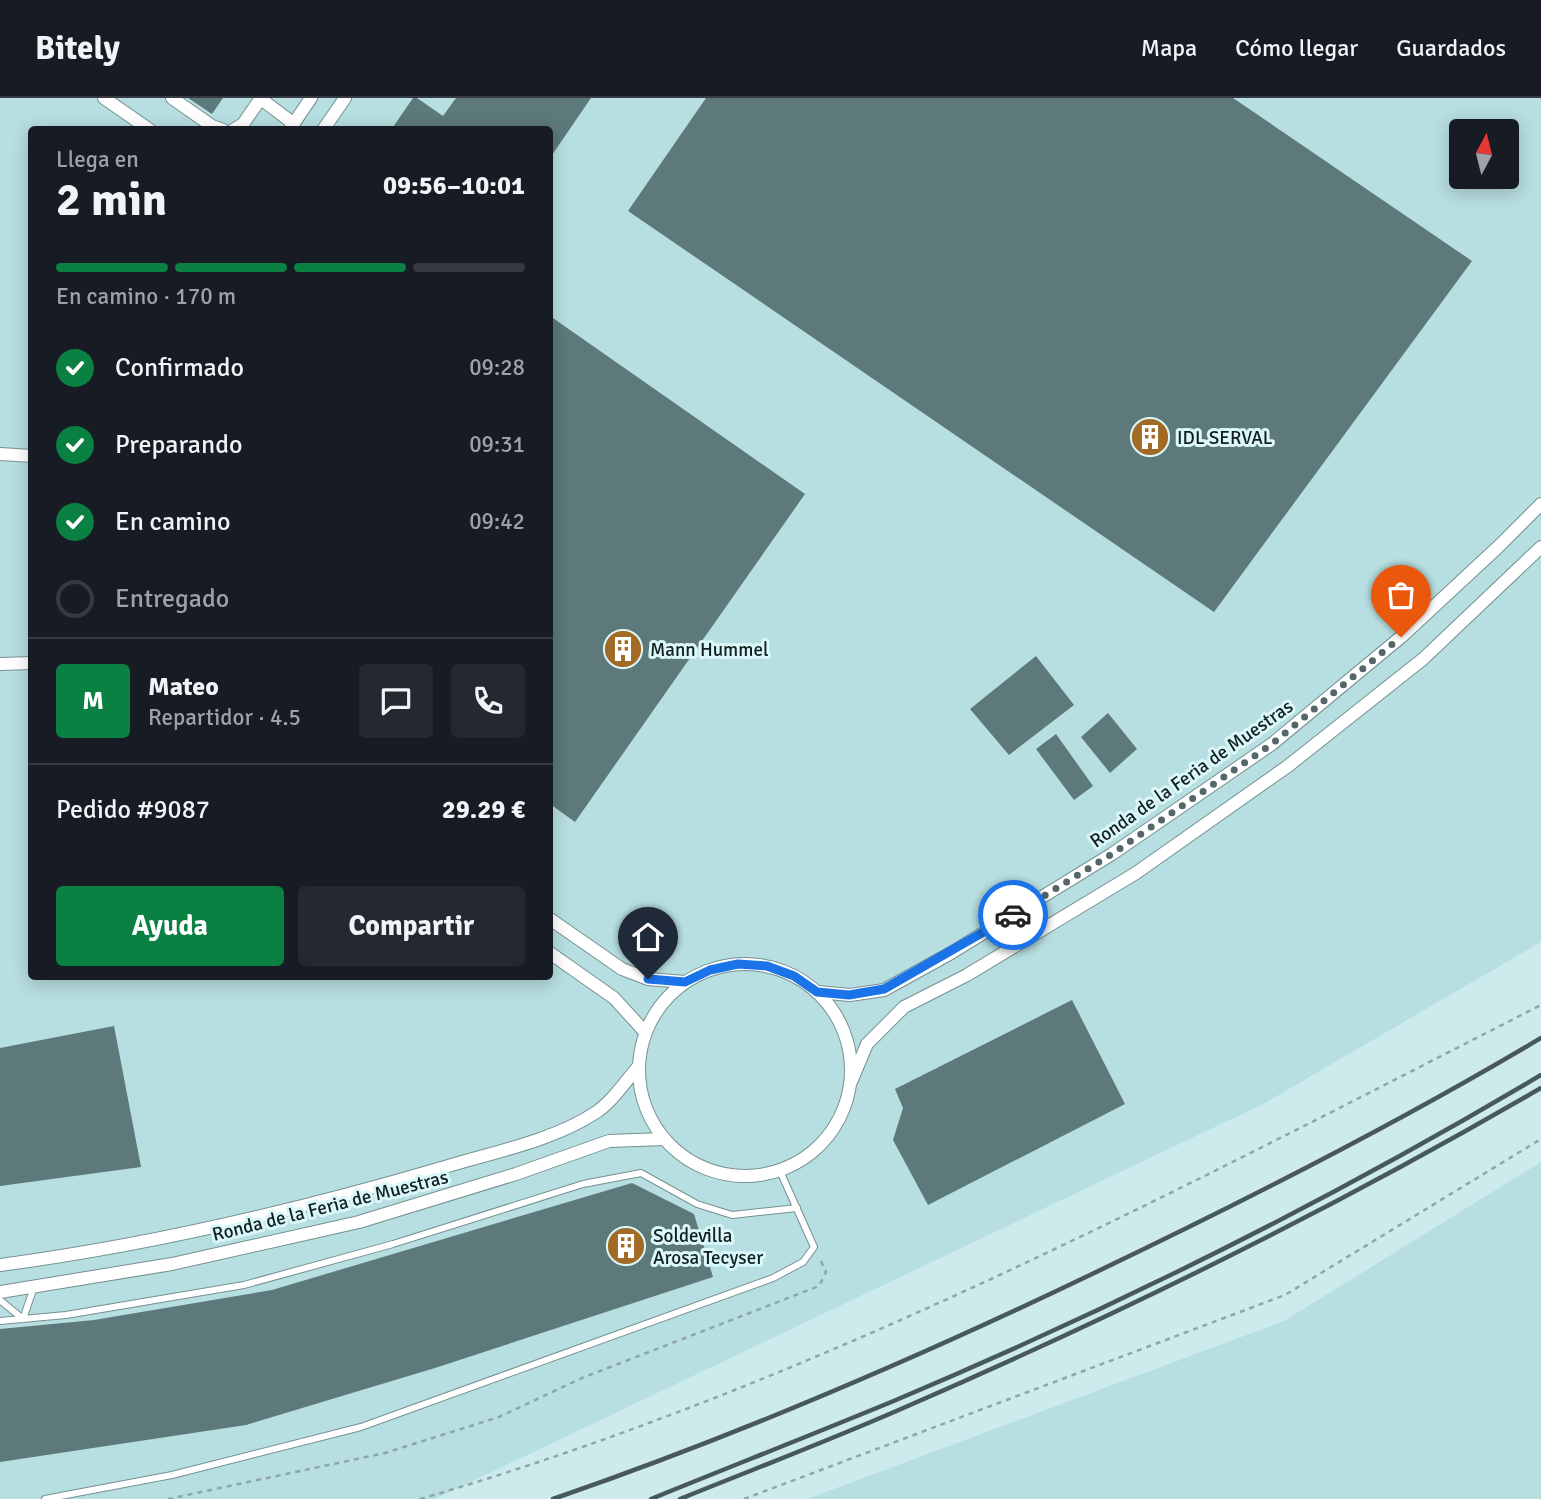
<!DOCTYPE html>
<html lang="es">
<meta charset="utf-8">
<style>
body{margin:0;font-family:Signika,sans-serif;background:#242831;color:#f1f3f6;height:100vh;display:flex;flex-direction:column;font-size:26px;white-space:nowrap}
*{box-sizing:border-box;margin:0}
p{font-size:23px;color:#9ea1a6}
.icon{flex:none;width:38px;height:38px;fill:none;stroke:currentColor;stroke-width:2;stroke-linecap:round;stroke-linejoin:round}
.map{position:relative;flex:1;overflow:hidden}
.side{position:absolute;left:28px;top:28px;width:525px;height:854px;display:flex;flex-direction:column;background:#171b24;border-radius:7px;box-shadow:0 4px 18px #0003}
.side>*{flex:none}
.needle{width:46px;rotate:7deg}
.fabs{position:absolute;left:1449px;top:21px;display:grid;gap:14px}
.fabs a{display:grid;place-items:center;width:70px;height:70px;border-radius:7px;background:#171b24;box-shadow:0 4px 18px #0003;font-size:35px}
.pin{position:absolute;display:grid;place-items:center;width:60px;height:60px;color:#fff;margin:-72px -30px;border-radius:50% 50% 50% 0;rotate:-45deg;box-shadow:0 0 7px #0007}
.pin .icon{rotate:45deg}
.courier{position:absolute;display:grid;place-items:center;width:70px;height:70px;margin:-35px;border:5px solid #1a73e8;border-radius:50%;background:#fff;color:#222;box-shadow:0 2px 9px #0007}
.overview em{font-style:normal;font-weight:800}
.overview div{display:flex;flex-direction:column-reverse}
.overview{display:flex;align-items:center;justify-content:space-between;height:119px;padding:0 28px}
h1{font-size:46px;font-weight:800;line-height:52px}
.bar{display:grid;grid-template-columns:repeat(4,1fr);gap:10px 7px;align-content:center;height:84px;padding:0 28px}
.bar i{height:9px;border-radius:5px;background:#363941}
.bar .current{background:#0b8043}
.bar p{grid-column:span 4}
.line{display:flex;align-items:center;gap:18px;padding:0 28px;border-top:2px solid #363941}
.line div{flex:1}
.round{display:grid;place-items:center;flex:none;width:74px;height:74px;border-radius:7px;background:#242831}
ol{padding:0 28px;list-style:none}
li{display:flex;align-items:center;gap:21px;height:77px}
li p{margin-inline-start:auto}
li .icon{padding:7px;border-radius:50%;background:#0b8043;color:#fff;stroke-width:4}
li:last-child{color:#9ea1a6}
li i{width:38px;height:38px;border:4px solid #363941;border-radius:50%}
.action{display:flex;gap:14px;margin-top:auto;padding:14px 28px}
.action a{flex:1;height:80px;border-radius:7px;background:#0b8043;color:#fff;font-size:28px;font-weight:800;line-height:80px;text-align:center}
.action a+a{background:#242831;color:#f1f3f6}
header{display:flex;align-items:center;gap:42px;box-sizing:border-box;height:98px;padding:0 35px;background:#171b24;border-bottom:2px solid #363941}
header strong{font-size:33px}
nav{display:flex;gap:38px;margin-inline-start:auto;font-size:24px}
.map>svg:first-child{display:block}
.built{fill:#b7dee0;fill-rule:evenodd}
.building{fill:#5d797a}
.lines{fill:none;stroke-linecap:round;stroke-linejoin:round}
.lane-casing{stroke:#759192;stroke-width:8}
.street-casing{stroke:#759192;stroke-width:14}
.path{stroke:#8fa6a7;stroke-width:2.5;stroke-dasharray:5 5;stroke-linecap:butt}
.lane{stroke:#fff;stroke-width:6}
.street{stroke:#fff;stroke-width:12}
.rail{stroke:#49595a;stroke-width:4.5}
.done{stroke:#546667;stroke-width:7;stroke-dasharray:0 12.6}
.route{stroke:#1a73e8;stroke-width:9}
.labels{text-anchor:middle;stroke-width:6;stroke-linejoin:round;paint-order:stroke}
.poi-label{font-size:19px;fill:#131e1f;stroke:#daf8fa;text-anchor:start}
.street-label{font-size:19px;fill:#131e1f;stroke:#daf8fa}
</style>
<header>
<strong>Bitely</strong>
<nav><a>Mapa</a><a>Cómo llegar</a><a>Guardados</a></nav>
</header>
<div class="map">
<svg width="1541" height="1401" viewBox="0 0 1541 1401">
<rect width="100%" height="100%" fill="#cdebec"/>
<g class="built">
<path d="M0 0H1541V844L1263 1006 435 1401H0ZM32 32H550V878H32ZM1461 33H1507V79H1461Z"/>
<path d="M1541 1064V1401H807L1284 1223Z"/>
</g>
<g class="building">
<path d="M188 0H223L212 16Z"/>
<path d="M413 0H417L443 18 456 0H591L550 60V32H391Z"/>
<path d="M706 0H1233L1472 163 1214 514 628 113Z"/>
<path d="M550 218 805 396 575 724 550 706Z"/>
<path d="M1036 558 1074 607 1009 657 970 611Z"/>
<path d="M1108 615 1137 651 1110 675 1081 639Z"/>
<path d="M1056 636 1093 688 1074 702 1036 651Z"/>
<path d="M1072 902 1125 1006 928 1107 893 1042 903 1010 895 991Z"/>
<path d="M114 928 141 1069 0 1088V950Z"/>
<path d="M632 1085 694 1116 713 1179 435 1270 246 1327 0 1364V1231L94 1222 272 1192Z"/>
</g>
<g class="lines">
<g class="lane-casing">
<g id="lane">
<path d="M0 1202 23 1221 34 1189"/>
<path d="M0 1223 66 1217 244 1187 393 1146 583 1086 641 1075 697 1106 732 1117 797 1110"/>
<path d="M45 1401 172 1377 361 1329 773 1180 803 1164 814 1149 780 1073"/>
</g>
</g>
<g class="street-casing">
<g id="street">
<path d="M104 0 150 32"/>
<path d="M172 0 212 28 223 32"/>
<path d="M261 1 294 26"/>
<path d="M290 31 311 0"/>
<path d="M233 32 243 26 261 0"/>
<path d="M323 32 345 0"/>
<path d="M0 356 32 358"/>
<path d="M0 566 32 565"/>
<path d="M550 821 622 871 648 881 685 884"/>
<path d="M550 855 614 900 645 934"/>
<circle cx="745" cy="972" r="106"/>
<path d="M817 894 850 897 884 892 951 855 1112 756 1272 646 1401 539 1498 449 1541 406"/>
<path d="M851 984 867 946 904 909 967 877 1136 775 1288 668 1423 561 1541 449"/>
<path d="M0 1167C151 1147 299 1112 445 1069 494 1054 552 1043 595 1015 612 1004 625 984 638 969"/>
<path d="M0 1194 172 1166 359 1124 516 1076 609 1043 664 1041"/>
</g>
</g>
<g class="path">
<path d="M168 1401 385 1355 499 1319 582 1280 819 1188 826 1174 820 1161"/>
<path d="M420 1401C813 1287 1178 1092 1541 907"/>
<path d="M744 1401 1285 1197 1541 1041"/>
</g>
<use href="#lane" class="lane"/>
<use href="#street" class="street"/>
<g class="rail">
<path d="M553 1401C736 1338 915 1261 1090 1177 1243 1104 1395 1027 1541 940"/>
<path d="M651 1401C732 1368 814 1336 896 1302 1116 1209 1336 1099 1541 977"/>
<path d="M680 1401C754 1371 828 1343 901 1311 1120 1216 1335 1110 1541 990"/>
</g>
</g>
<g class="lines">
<path class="done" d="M1013 817 1112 756 1272 646 1401 539"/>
<path class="route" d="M648 881 685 884 710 872 738 866 767 868 794 878 817 894 849 897 884 891 1013 817"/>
</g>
<defs>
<g id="building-disc" transform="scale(2.0125)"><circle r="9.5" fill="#a16a25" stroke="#daf8fa"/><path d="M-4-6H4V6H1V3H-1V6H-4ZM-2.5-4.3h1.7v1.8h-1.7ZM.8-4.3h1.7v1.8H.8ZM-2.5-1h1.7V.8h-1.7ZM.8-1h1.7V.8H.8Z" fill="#fff"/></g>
</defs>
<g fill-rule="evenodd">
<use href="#building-disc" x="1150" y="339"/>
<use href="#building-disc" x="623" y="551"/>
<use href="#building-disc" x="626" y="1148"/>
</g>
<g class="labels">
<g class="poi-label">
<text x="1177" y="346">IDL SERVAL</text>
<text x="650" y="558">Mann Hummel</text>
<text x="653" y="1144">Soldevilla<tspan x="653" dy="22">Arosa Tecyser</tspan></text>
</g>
<g class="street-label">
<text transform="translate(1191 675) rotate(-35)" y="7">Ronda de la Feria de Muestras</text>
<text transform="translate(330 1107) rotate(-14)" y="7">Ronda de la Feria de Muestras</text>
</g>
</g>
</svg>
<div class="fabs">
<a><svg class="needle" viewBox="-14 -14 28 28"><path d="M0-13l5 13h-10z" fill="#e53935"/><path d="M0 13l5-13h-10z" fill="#9ea1a6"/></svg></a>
</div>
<div class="pin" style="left:1401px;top:539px;background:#ea580c"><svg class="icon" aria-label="bag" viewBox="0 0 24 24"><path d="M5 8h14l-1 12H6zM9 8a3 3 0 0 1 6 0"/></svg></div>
<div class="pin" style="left:648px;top:881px;background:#1f2937"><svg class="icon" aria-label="home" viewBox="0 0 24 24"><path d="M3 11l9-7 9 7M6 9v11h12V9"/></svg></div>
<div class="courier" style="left:1013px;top:817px"><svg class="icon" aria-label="car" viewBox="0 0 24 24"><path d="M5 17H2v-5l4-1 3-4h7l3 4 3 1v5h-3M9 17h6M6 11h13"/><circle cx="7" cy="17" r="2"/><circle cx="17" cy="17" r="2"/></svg></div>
<section class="side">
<div class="overview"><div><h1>2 min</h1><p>Llega en</p></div><em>09:56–10:01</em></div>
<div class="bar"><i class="current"></i><i class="current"></i><i class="current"></i><i></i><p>En camino · 170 m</p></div>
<ol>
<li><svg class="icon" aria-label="check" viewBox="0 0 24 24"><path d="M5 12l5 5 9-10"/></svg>Confirmado<p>09:28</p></li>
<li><svg class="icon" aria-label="check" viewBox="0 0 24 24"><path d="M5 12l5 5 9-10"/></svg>Preparando<p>09:31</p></li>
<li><svg class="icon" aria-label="check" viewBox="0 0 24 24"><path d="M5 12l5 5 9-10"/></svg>En camino<p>09:42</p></li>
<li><i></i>Entregado</li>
</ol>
<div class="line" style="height:126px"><b class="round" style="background:#0b8043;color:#fff">M</b><div><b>Mateo</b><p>Repartidor · 4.5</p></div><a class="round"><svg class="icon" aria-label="chat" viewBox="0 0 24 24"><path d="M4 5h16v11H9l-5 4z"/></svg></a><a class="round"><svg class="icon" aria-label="phone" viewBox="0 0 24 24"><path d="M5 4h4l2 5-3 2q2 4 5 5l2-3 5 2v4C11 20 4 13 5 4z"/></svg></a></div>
<div class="line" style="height:91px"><div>Pedido #9087</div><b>29.29 €</b></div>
<div class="action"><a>Ayuda</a><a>Compartir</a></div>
</section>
</div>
